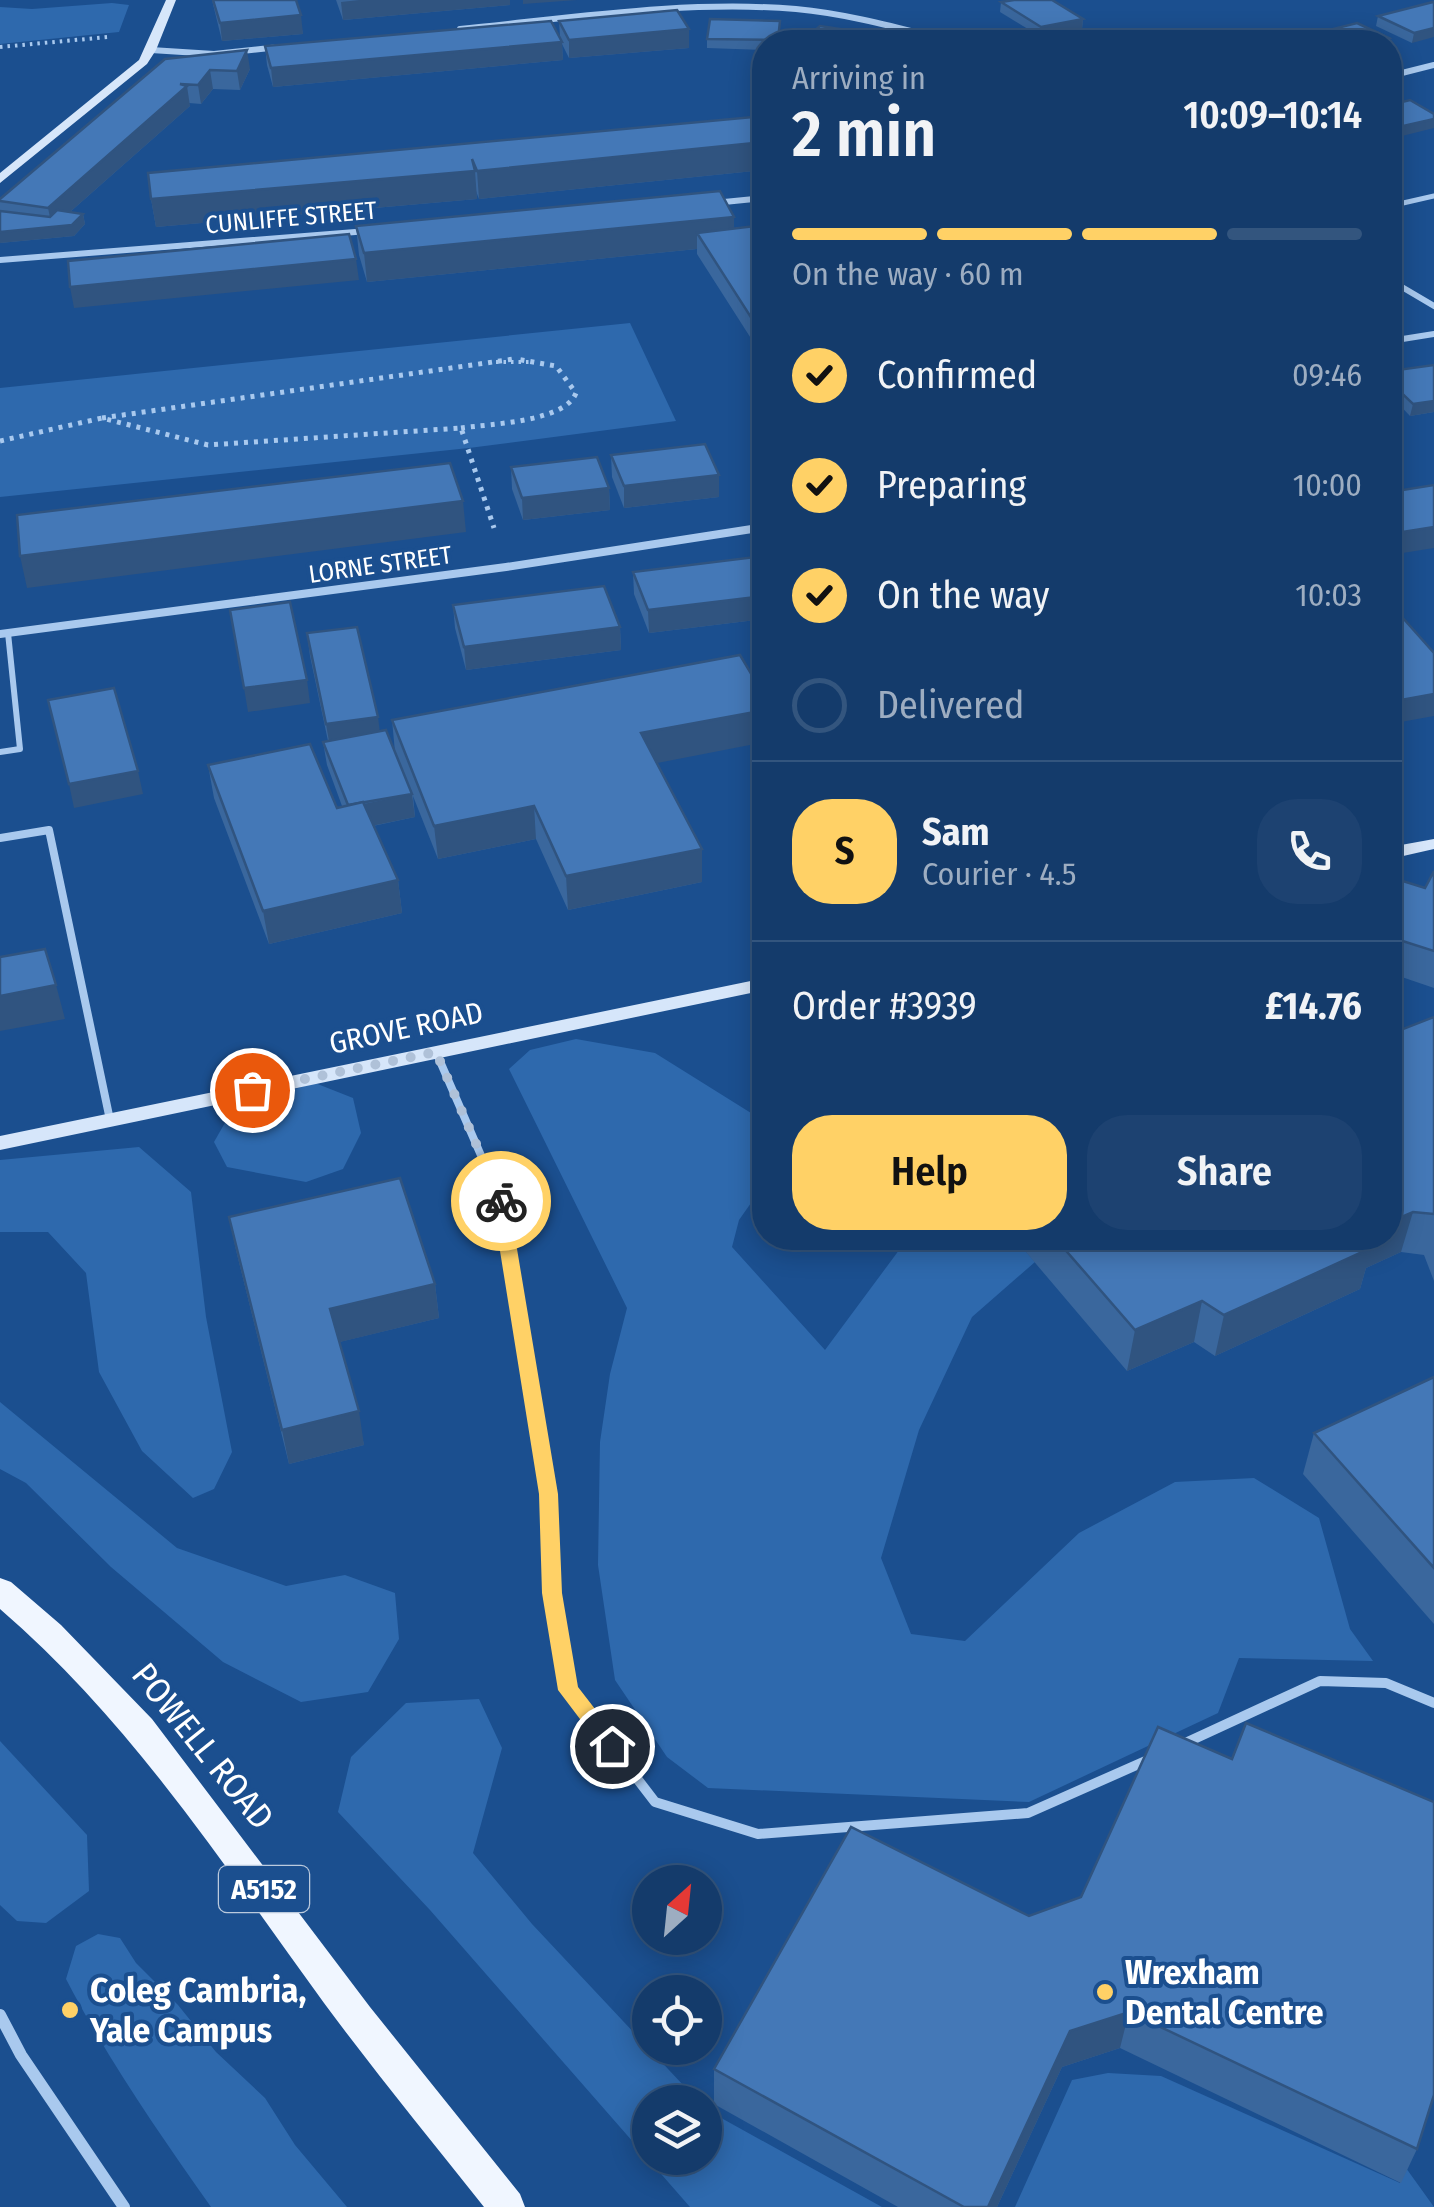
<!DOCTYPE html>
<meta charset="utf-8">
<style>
body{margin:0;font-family:"Fira Sans Condensed",sans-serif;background:#1d4271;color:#f1f3f6;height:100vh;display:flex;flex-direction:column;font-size:38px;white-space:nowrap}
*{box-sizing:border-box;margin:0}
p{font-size:32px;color:#9dadc1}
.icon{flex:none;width:55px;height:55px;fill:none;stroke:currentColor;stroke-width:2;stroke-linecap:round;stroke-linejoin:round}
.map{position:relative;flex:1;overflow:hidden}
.sheet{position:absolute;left:752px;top:30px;width:650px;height:1220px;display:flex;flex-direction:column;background:#143b6b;border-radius:40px;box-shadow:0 5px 25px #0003,0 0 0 2px #33557e}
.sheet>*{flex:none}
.needle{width:65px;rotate:27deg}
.tools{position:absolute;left:632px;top:1865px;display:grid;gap:20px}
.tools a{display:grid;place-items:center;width:90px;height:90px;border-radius:50%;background:#143b6b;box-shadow:0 5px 25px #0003,0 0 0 2px #33557e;font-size:50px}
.pin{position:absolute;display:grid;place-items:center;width:85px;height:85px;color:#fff;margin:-42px;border:5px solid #fff;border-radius:50%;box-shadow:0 2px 10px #0007}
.courier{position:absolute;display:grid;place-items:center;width:100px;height:100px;margin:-50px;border:8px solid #ffd166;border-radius:50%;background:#fff;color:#222;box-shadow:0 2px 12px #0007}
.summary em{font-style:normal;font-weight:600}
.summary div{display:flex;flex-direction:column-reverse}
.summary{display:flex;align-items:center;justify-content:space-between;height:170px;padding:0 40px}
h1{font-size:65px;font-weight:600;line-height:75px}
.bar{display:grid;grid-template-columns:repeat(4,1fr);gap:15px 10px;align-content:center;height:120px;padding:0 40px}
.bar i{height:12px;border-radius:8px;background:#33557e}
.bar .current{background:#ffd166}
.bar p{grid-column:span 4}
.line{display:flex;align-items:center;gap:25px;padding:0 40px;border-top:2px solid #33557e}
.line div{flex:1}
.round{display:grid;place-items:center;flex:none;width:105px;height:105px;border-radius:40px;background:#1d4271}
ol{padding:0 40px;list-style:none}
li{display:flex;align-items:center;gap:30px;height:110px}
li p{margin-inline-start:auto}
li .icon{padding:10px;border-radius:50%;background:#ffd166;color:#111;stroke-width:4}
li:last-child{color:#9dadc1}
li i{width:55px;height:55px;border:5px solid #33557e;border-radius:50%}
.cta{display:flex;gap:20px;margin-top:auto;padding:20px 40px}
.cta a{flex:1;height:115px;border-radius:40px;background:#ffd166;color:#111;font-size:40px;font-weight:600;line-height:115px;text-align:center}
.cta a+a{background:#1d4271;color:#f1f3f6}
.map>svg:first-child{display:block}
.green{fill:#2e69ad}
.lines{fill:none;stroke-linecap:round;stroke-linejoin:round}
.path-far1{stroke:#a9c9ee;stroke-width:4;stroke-dasharray:2.5 5;stroke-linecap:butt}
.path{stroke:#a9c9ee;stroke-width:5;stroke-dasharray:4 6;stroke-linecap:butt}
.lane-far3{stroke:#a9c9ee;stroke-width:5}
.lane-far2{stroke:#a9c9ee;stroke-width:6}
.lane-far1{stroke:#a9c9ee;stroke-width:8}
.lane{stroke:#a9c9ee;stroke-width:10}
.street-far2{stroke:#a9c9ee;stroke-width:6}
.street-far1{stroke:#a9c9ee;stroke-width:8}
.street{stroke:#a9c9ee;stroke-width:12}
.secondary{fill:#d6e6fa;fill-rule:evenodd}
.primary{fill:#f0f6ff;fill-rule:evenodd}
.wall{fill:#3a679d}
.shaded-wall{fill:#305480}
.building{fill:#4478b7;stroke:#305480;stroke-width:2.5}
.route{fill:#ffd166}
.done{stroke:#afc1d8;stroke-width:10;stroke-dasharray:0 18}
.poi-dot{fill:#ffd166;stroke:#1b4f8f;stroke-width:4}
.labels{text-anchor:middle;stroke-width:8;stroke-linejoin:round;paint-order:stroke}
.far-street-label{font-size:25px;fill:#fff;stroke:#1b4f8f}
.shield{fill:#1b4f8f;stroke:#bbcadd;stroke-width:2.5}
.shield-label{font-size:28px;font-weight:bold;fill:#fff}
.street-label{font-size:30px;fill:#fff;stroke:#1b4f8f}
.near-street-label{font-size:35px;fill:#fff;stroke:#1b4f8f}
.near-poi-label{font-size:35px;font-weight:bold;fill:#fff;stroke:#1b4f8f;text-anchor:start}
</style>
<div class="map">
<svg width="1434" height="2207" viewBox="0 0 1434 2207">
<rect width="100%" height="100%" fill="#1b4f8f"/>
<g class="green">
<path d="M112 3 129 5 119 32 0 44V7L32 9Z"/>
<path d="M630 323 676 421 469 448 0 497V388Z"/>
<path d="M576 1039 655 1053 751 1113 765 1149V1183L739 1220 732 1247 825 1350 908 1238H1014L1035 1262 972 1317 919 1430 881 1558 911 1634 965 1641 1079 1533 1175 1482 1254 1478 1319 1518 1350 1629 1373 1661 1239 1658 1218 1713 1029 1802 708 1788 667 1757 615 1680 598 1565 600 1442 610 1374 627 1308 509 1069 530 1050Z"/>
<path d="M315 1083 353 1098 361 1133 343 1169 306 1182 227 1167 214 1142 234 1107Z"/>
<path d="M139 1147 191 1192 206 1317 232 1452 214 1489 193 1498 142 1451 99 1372 86 1273 48 1232H0V1160Z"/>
<path d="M0 1402 177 1548 286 1586 345 1575 395 1593 399 1639 368 1692 301 1702 223 1662 111 1567 26 1483 0 1469Z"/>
<path d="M479 1699 502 1748 473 1853 532 1924 699 2102H650V2158H705V2109L882 2207H690L430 1910 338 1812 351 1757 406 1703Z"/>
<path d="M0 1741 87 1835 89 1891 46 1923 17 1921 0 1905Z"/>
<path d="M98 1934 120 1938 136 1963 178 2005 216 2052 265 2098 295 2145 347 2207H211C159 2133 108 2060 66 1979L76 1946Z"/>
<path d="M1108 2073 1161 2076 1400 2183 1406 2168 1434 2207H1015L1072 2080Z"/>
</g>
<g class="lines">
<g class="path-far1">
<path d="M0 47 108 37"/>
<path d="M496 362H531"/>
</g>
<g class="path">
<path d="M102 418 514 359"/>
<path d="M461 428C489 424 565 422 576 393L556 366 516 359"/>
<path d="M0 441 102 418 208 445 461 428 494 528"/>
</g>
<path class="lane-far3" d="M1390 206 1434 196"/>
<path class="lane-far2" d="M0 752 20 749 8 633"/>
<g class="lane-far1">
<path d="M0 838 49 830 110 1120"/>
<path d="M436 1052 503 1206 538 1430"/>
</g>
<g class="lane">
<path d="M538 1427 548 1494 552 1593 569 1690 655 1802 758 1834 1028 1813 1150 1759"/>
<path d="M1181 1745 1320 1681 1386 1683 1434 1703"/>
</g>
<g class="street-far2">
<path d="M460 29C571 18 685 0 796 9 850 14 902 29 954 42"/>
<path d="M151 50 214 54 279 47"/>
<path d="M1390 76 1434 65"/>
<path d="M714 203 765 198"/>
<path d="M0 260 368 231"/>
<path d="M1390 280 1434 306"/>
<path d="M1390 341 1434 334"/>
</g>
<path class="street-far1" d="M0 634 506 567 765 527"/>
<path class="street" d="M0 2015 21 2055 124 2207"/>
<g class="secondary">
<path d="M166 0H176L156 50 147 64 0 183V173L139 60Z"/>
<path d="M1434 839V849L1390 859V847Z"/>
<path d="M765 978V990L0 1150V1136Z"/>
</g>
<path class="primary" d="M0 1578 11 1582 61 1625 152 1719 370 2007 520 2194 525 2207H484C430 2139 375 2072 324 2003 223 1864 131 1722 0 1609Z"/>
</g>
<g class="wall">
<path d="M212 0H296L303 34 222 41Z"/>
<path d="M336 0H510V5L343 20Z"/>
<path d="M1001 2 1083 19 1082 29 1041 37 1000 12Z"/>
<path d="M1434 3 1412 43 1376 26 1378 16Z"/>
<path d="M559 21 689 48 569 58 562 44 563 60 273 87 267 65 265 46 560 37Z"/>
<path d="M780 21 778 42H765V50L707 48V39Z"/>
<path d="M165 59 250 69 240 90 213 89 201 104 189 103 190 106 70 212 83 214 85 224 74 236 0 243V199Z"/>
<path d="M765 116V170L479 199 476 191 477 199 156 227 151 199Z"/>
<path d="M734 217V229L765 241V350L762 347 763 339 752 340 697 254V249L367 282 359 255 356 226Z"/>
<path d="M1434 365V412L1410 416 1390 395V371Z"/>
<path d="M611 455 719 497 624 508 612 477Z"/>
<path d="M511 467 609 488 610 510 523 520 512 489Z"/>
<path d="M633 572 765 578V619L649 633 634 594Z"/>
<path d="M453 605 620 627 621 650 466 670 455 628Z"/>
<path d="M307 633 395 752 392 720 657 763 702 882 568 910 536 839 438 859 413 796 415 817 373 826 398 880 402 913 269 944 214 798 208 765 337 808 342 806 327 765 323 742 328 741 310 656Z"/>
<path d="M1434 871V988L1390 973V877L1425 888Z"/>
<path d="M1434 1017V1281L1424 1255 1401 1252 1366 1268 1360 1289 1215 1356 1194 1342 1127 1371 1014 1238H1390Z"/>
<path d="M229 1217 435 1284 439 1318 339 1342 364 1445 289 1464 236 1250Z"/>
<path d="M1434 1377V1624L1303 1474 1314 1433Z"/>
<path d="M851 1827 1417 2149 1401 2183 1120 2048 1062 2067 997 2207H898L714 2104V2069Z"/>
</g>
<g class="shaded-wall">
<path d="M359 0H510V5L343 20 341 2Z"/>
<path d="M523 0H577L523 4Z"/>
<path d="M301 15 303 34 222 41 220 23Z"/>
<path d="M1083 19 1082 29 1041 37V27Z"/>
<path d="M1434 28V37L1412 43 1414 33Z"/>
<path d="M689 29V48L569 58V40Z"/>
<path d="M562 42 563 60 273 87 271 68Z"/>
<path d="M247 50 250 69 240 90 237 71Z"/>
<path d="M210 70 213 89 201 104 198 85Z"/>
<path d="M187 86 190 106 53 227 83 214 85 224 74 236 0 243V232L52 227 48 208Z"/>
<path d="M1434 119V128L1390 139V129Z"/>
<path d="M765 142V170L479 199 477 171Z"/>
<path d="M475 171 477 199 156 227 151 199Z"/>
<path d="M734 217V246L697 233V249L367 282 364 253Z"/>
<path d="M356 259 359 280 74 308 70 287Z"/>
<path d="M765 317V338L763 336V339L752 340V319Z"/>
<path d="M1434 401V412L1410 416 1413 404Z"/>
<path d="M719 475V497L624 508V486Z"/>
<path d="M609 488 610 510 523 520 522 498Z"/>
<path d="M463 501 466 532 27 588 20 556Z"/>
<path d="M1434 527V548L1390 555V534Z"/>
<path d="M765 596V619L649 633 648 610Z"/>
<path d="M620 627 621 650 466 670 464 647Z"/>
<path d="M307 680 310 703 248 712 244 688Z"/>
<path d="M1434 694V716L1390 724V702Z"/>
<path d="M765 710V742L642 766 641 733Z"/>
<path d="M378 717 381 741 330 747 326 724Z"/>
<path d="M138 771 143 794 74 808 69 784Z"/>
<path d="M412 794 415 817 352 830 349 807Z"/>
<path d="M534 806 536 839 438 859 434 826Z"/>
<path d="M702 849V882L568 910 566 876Z"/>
<path d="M398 880 402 913 269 944 263 911Z"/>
<path d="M56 985 65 1019 0 1031V996Z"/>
<path d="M1413 1212 1401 1252 1366 1268 1360 1289 1215 1356 1224 1315 1358 1238H1390V1222Z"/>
<path d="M435 1284 439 1318 336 1343 330 1309Z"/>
<path d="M1202 1301 1194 1342 1127 1371 1135 1330Z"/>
<path d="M359 1411 364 1445 289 1464 282 1430Z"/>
<path d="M1129 2012 1120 2048 1062 2067 997 2207H988L1070 2031Z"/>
</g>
<g class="building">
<path d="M213 0H296L301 15 220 23Z"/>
<path d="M1014 0H1052L1083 19 1041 27 1001 2Z"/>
<path d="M1433 2 1434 3V28L1414 33 1378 16Z"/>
<path d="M677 10 689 29 569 40 559 21Z"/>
<path d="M710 19 780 21 778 40 707 39Z"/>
<path d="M551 21 562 42 271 68 265 46Z"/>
<path d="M1357 23 1389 38 1372 42H1307L1297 38Z"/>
<path d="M820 26 887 36 880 42H801Z"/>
<path d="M247 50 237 71 210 70 198 85 180 84 187 86 48 208 0 201V199L165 59Z"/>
<path d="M1410 100 1434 114V119L1390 129V105Z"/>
<path d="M765 116V142L477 171 472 159 475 171 151 199 148 173Z"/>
<path d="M720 191 734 217 364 253 356 226Z"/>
<path d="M57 210 83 214 72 225 0 232V211L50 217Z"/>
<path d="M755 226 765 241V317L752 319 697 233Z"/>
<path d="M349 234 356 259 70 287 68 261Z"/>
<path d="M1434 365V401L1413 404 1390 382V371Z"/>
<path d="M705 444 719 475 624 486 611 455Z"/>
<path d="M597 457 609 488 522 498 511 467Z"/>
<path d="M450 463 463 501 20 556 17 515Z"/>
<path d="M1434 485V527L1390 534V492Z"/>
<path d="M755 557 765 578V596L648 610 633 572Z"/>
<path d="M604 586 620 627 464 647 453 605Z"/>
<path d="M290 602 307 680 244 688 230 610Z"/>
<path d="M1402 617 1434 653V694L1390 702V620Z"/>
<path d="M357 627 378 717 326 724 307 633Z"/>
<path d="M740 655 765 697V710L641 733 702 849 566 876 534 806 434 826 392 720Z"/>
<path d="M114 688 138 771 69 784 48 700Z"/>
<path d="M386 730 412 794 348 805 323 742Z"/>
<path d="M310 744 337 808 363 802 398 880 263 911 208 765Z"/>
<path d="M1434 871V951L1390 937V877L1425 888Z"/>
<path d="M45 949 56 985 0 996V957Z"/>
<path d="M1434 1017V1214L1413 1212 1390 1222V1034Z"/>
<path d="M400 1178 435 1284 330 1309 359 1411 282 1430 229 1217Z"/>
<path d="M1055 1238H1361L1371 1248 1224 1315 1202 1301 1135 1330Z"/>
<path d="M1434 1377V1568L1314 1433Z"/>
<path d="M1246 1723 1434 1802V2095L1417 2149 1129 2012 1070 2031 988 2207H964L714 2069 851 1827 1029 1916 1081 1897 1158 1727 1232 1759Z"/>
</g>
<path class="route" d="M501 1195 509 1201 558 1494 562 1593 578 1687 619 1740 622 1746 619 1752 612 1755 605 1752 558 1690 542 1593 539 1494 492 1201Z"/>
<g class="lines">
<path class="done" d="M252 1090 436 1052 501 1201"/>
</g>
<g class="poi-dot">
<circle cx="1105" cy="1992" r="10"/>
<circle cx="70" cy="2010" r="10"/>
</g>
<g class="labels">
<g class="far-street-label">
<text transform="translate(291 217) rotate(-5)" y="9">CUNLIFFE STREET</text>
<text transform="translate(380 564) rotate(-8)" y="9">LORNE STREET</text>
</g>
<rect class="shield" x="219" y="1866" width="90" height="46" rx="8"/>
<g class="shield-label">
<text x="264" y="1899">A5152</text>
</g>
<g class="street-label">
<text transform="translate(406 1028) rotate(-12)" y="10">GROVE ROAD</text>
</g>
<g class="near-street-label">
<text transform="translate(203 1746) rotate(51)" y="12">POWELL ROAD</text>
</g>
<g class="near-poi-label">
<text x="1125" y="1984">Wrexham<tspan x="1125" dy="40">Dental Centre</tspan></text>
<text x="90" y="2002">Coleg Cambria,<tspan x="90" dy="40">Yale Campus</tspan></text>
</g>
</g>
</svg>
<div class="tools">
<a><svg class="needle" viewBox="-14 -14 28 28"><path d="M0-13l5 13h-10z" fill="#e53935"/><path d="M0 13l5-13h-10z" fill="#9dadc1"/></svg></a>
<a><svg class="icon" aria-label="locate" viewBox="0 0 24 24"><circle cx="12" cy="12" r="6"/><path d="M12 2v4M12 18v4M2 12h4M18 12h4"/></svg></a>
<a><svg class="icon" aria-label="layers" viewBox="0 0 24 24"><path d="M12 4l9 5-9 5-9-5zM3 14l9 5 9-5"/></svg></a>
</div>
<div class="pin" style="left:252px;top:1090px;background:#ea580c"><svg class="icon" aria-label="bag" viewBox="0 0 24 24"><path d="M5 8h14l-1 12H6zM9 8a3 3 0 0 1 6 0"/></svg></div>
<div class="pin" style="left:612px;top:1746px;background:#1f2937"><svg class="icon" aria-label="home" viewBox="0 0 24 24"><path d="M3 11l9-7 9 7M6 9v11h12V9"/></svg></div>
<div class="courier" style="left:501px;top:1201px"><svg class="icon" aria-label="bike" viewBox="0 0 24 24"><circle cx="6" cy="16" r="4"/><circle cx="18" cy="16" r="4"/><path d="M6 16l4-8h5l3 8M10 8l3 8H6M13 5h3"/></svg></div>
<section class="sheet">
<div class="summary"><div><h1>2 min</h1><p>Arriving in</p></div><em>10:09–10:14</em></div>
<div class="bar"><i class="current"></i><i class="current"></i><i class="current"></i><i></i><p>On the way · 60 m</p></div>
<ol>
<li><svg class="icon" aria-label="check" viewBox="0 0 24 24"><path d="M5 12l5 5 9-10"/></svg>Confirmed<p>09:46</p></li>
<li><svg class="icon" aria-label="check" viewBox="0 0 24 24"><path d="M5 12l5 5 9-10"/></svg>Preparing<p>10:00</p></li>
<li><svg class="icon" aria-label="check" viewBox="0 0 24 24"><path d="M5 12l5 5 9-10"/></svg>On the way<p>10:03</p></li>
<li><i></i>Delivered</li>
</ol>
<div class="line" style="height:180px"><b class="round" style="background:#ffd166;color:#111">S</b><div><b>Sam</b><p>Courier · 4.5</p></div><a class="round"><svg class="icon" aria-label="phone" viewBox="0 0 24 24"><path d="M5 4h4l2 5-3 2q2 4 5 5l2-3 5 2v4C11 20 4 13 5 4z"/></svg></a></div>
<div class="line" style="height:130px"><div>Order #3939</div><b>£14.76</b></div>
<div class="cta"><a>Help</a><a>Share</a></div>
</section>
</div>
